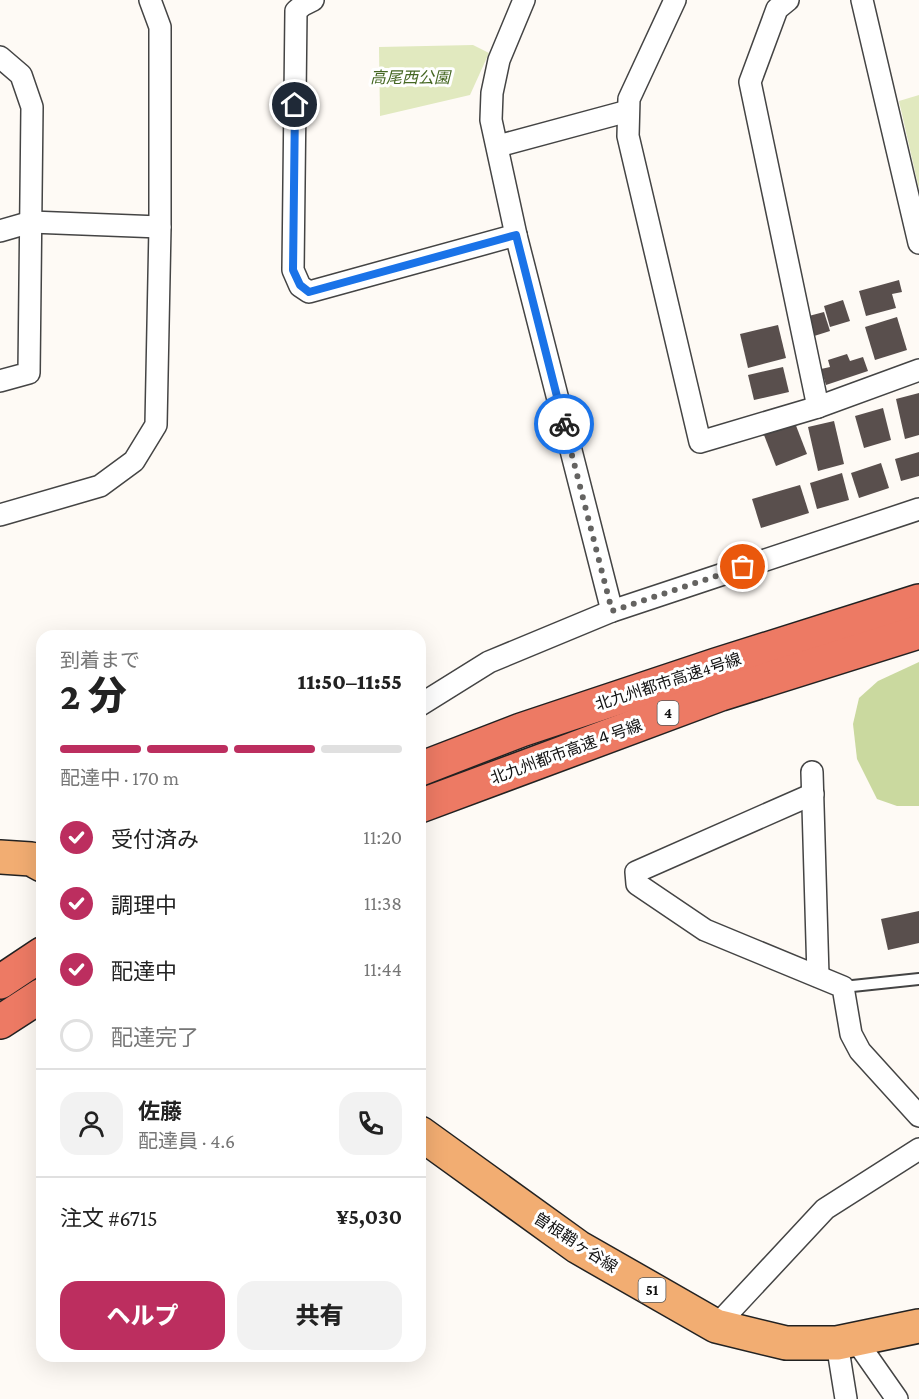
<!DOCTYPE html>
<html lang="ja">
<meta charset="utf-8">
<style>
body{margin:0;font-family:"Crimson Pro","Noto Sans JP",serif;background:#f2f2f2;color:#222;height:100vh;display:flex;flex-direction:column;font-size:22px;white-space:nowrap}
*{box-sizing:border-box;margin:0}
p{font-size:20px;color:#767676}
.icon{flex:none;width:33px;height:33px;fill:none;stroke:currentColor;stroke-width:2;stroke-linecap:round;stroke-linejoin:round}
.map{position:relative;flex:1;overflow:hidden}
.side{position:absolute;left:36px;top:630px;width:390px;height:732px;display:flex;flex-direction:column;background:#fff;border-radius:18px;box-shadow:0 6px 24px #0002}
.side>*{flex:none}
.pin{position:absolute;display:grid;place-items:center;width:51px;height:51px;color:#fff;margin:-26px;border:3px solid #fff;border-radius:50%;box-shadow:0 2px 6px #0007}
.courier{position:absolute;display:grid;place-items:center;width:60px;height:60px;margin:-30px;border:4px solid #1a73e8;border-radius:50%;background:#fff;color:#222;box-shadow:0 2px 8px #0007}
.summary em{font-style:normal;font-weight:800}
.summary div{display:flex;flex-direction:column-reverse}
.summary{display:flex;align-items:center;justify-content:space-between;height:102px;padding:0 24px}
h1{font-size:39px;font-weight:800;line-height:45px}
.bar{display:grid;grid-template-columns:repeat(4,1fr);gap:9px 6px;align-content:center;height:72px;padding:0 24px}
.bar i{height:8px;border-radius:4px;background:#e0e0e0}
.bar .active{background:#bc2e5f}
.bar p{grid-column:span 4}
.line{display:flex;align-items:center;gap:15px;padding:0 24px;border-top:2px solid #e0e0e0}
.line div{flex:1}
.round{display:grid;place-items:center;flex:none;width:63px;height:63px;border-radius:18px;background:#f2f2f2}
ol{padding:0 24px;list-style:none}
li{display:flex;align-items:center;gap:18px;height:66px}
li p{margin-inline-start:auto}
li .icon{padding:6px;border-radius:50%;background:#bc2e5f;color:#fff;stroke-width:4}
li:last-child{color:#767676}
li i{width:33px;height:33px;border:3px solid #e0e0e0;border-radius:50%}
.action{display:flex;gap:12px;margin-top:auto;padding:12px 24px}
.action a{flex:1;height:69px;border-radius:18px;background:#bc2e5f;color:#fff;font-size:24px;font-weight:800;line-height:69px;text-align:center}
.action a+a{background:#f2f2f2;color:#222}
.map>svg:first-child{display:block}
.green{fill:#e1e9bf}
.forest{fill:#cad99f}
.building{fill:#594f4d}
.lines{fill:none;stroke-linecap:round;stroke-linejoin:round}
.lane-casing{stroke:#444;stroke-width:14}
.street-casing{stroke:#444;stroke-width:24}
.primary-casing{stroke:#222;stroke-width:36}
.highway-casing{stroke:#222;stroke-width:36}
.lane{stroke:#fff;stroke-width:10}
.street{stroke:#fff;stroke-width:21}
.primary{stroke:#f2ad72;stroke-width:33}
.highway{stroke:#ed7a64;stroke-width:33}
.done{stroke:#646361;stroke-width:6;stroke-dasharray:0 10.8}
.route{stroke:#1a73e8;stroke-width:8}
.labels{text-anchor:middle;stroke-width:6;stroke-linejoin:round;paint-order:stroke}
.shield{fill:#fff;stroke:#585858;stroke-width:1.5}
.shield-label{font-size:15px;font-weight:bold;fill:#111}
.park-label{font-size:16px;font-style:italic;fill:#456723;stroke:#fff}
.street-label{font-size:16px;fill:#111;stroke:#fff}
</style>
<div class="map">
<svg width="919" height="1399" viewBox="0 0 919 1399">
<rect width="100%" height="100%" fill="#fefaf5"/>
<g class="green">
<path d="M473 45 489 53 470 95 380 116 379 47Z"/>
<path d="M919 95V189L899 101Z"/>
</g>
<path class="forest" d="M919 662V806H897L877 799 857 759 853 724 859 698 878 681Z"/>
<g class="building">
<path d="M899 280 902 292 892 294 896 308 866 316 859 291Z"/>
<path d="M843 300 850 321 830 327 824 306Z"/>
<path d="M824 312 830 331 811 337 805 317Z"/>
<path d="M897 317 907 350 875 360 865 327Z"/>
<path d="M778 325 786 358 748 368 740 334Z"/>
<path d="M847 354 850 361 863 357 868 371 826 385 821 369 830 367 828 360Z"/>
<path d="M783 367 789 392 754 400 748 375Z"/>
<path d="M919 393V435L905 439 896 399Z"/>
<path d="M883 408 891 440 864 448 855 416Z"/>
<path d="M834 421 844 464 818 471 808 427Z"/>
<path d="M795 423 807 454 776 466 764 435Z"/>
<path d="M919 452V476L901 481 895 459Z"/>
<path d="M881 463 889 488 859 498 851 473Z"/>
<path d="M842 473 849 500 817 509 810 483Z"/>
<path d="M800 485 809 513 761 528 752 499Z"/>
<path d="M919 911V943L888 950 881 919Z"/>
</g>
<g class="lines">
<g class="lane-casing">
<path id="lane" d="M843 987 919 979"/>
</g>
<g class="street-casing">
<g id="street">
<path d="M313 0 303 5 296 11 293 270 300 286 309 292 516 235"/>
<path d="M524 0 499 60 492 93 491 120 516 235 612 611"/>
<path d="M675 0 629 99 628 136 700 442 818 407 919 370"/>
<path d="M788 0 777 9 750 82 818 407"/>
<path d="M862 0 919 243"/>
<path d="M0 57 21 75 32 107 29 373 0 381"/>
<path d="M498 146 628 111"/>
<path d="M0 231 31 222 160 227"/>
<path d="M0 515 100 486 134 461 156 425 160 227V27L150 0"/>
<path d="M420 705 489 662 612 611 919 509"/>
<path d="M812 772 818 976"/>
<path d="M813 794 636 872 637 884 705 930 843 987 851 1034 860 1051 919 1116"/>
<path d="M716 1326 825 1209 919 1149"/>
<path d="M855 1339 897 1399"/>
<path d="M837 1343 846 1399"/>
</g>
</g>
<g class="primary-casing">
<g id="primary">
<path d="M0 857 31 859 42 865"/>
<path d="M420 1133 578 1247 716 1326 786 1343H837L919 1326"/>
</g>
</g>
<g class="highway-casing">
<g id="highway">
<path d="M420 769 521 730 716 665 919 601"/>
<path d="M420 806 721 694 919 632"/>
<path d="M0 982 42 954"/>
<path d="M0 1022 42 995"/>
</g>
</g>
<use href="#lane" class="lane"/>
<use href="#street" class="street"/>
<use href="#primary" class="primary"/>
<use href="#highway" class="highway"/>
</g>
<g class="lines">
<path class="done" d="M564 424 612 611 743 567"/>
<path class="route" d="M295 105 293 270 300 285 309 292 516 235 564 424"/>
</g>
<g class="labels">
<g class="shield">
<rect x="657.5" y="701" width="21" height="24" rx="4.5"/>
<rect x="638.5" y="1278" width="27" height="24" rx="4.5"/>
</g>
<g class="shield-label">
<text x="668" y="718">4</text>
<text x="652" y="1295">51</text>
</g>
<g class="park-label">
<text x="410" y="83">高尾西公園</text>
</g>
<g class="street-label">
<text transform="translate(668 681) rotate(-18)" y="6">北九州都市高速4号線</text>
<text transform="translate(566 751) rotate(-20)" y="6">北九州都市高速４号線</text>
<text transform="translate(576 1242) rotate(33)" y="6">曽根鞘ヶ谷線</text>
</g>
</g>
</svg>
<div class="pin" style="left:743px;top:567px;background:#ea580c"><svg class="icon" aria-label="bag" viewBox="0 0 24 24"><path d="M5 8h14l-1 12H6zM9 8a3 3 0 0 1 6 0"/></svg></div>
<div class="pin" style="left:295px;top:105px;background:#1f2937"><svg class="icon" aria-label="home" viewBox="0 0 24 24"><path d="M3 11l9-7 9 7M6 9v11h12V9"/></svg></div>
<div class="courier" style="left:564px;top:424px"><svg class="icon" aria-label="bike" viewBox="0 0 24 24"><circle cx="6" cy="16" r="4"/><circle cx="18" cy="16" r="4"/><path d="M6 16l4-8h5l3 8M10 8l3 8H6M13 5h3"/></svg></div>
<section class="side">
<div class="summary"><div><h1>2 分</h1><p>到着まで</p></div><em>11:50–11:55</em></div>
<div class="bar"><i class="active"></i><i class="active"></i><i class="active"></i><i></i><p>配達中 · 170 m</p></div>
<ol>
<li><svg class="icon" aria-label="check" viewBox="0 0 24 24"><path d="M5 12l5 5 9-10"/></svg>受付済み<p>11:20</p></li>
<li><svg class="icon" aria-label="check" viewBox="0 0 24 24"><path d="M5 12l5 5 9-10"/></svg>調理中<p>11:38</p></li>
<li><svg class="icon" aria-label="check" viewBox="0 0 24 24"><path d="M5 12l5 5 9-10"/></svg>配達中<p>11:44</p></li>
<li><i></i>配達完了</li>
</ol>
<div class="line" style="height:108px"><a class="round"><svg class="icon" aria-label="person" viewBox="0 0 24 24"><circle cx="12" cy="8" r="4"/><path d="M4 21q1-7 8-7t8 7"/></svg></a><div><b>佐藤</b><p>配達員 · 4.6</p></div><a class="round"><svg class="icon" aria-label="phone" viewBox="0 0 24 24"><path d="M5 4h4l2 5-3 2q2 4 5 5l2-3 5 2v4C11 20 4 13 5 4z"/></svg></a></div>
<div class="line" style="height:78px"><div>注文 #6715</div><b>¥5,030</b></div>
<div class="action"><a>ヘルプ</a><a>共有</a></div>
</section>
</div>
